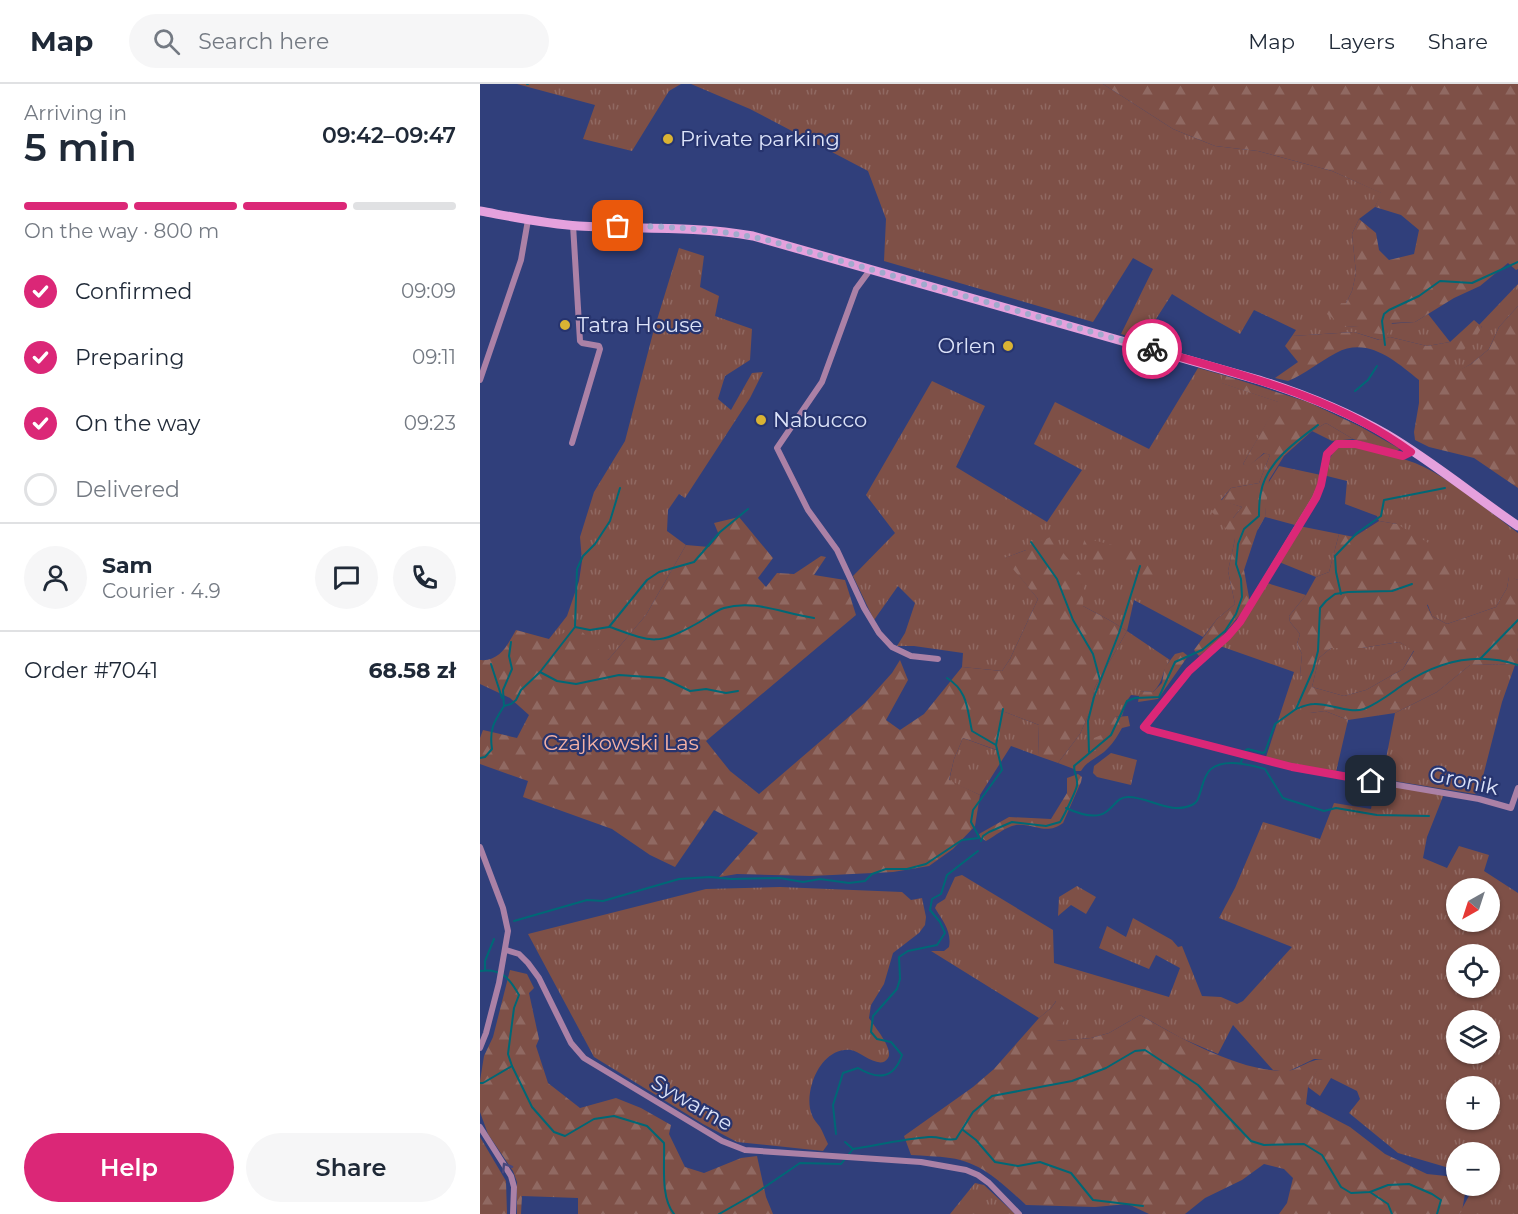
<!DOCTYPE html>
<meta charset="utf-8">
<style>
body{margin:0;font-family:Montserrat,sans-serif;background:#f6f6f7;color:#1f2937;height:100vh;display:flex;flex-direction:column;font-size:22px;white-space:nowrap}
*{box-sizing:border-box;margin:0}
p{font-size:20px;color:#747a83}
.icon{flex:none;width:33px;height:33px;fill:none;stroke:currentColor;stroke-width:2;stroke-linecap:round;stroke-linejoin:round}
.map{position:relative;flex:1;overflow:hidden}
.details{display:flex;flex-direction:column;background:#fff;width:480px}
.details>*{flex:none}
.needle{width:39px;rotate:219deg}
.fabs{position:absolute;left:966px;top:794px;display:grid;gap:12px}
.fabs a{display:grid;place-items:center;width:54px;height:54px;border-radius:50%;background:#fff;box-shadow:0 2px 4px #0004;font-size:30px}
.pin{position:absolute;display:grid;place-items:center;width:51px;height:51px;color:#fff;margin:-26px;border-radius:12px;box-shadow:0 3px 9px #0006}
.courier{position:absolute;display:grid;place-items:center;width:60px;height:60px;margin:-30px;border:4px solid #db2777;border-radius:50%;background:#fff;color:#222;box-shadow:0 2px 8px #0007}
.summary em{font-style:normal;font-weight:600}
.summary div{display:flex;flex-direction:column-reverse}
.summary{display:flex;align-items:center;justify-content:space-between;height:102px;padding:0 24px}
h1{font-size:39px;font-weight:600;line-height:45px}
.bar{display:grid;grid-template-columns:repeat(4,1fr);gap:9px 6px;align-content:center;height:72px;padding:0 24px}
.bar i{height:8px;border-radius:4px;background:#e0e1e3}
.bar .selected{background:#db2777}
.bar p{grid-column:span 4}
.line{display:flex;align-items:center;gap:15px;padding:0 24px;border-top:2px solid #e0e1e3}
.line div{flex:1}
.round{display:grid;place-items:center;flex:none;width:63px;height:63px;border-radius:32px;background:#f6f6f7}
ol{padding:0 24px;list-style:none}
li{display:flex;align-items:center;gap:18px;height:66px}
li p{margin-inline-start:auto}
li .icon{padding:6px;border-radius:50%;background:#db2777;color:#fff;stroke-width:4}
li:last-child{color:#747a83}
li i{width:33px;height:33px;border:3px solid #e0e1e3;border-radius:50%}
.cta{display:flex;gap:12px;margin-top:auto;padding:12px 24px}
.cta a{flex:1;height:69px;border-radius:36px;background:#db2777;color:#fff;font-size:24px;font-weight:600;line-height:69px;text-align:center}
.cta a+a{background:#f6f6f7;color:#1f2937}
header{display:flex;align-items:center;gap:36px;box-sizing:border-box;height:84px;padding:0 30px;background:#fff;border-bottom:2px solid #e0e1e3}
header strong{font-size:28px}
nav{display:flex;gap:33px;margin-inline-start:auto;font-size:21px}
.search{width:420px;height:54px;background:#f6f6f7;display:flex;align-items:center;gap:15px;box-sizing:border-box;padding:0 21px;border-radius:33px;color:#747a83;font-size:22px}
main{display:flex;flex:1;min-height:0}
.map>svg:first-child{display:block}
.grass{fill:url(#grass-tufts);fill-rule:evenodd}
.forest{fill:url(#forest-firs);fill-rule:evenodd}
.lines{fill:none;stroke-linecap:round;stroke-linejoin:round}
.stream{stroke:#006876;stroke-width:2}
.minor{stroke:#ab81a6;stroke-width:6}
.secondary{stroke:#e5a1dd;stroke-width:9}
.oneway{stroke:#48477c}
.done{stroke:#a0aacd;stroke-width:6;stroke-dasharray:0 10.8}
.route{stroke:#db2777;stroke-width:8}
.poi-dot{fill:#dab333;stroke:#27346e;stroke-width:2}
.labels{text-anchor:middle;stroke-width:4.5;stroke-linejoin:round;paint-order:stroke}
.poi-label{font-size:21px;fill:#dce3f9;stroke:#27346e;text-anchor:start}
.park-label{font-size:21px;fill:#f4b2a5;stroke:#27346e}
.street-label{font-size:21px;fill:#dce3f9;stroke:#27346e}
</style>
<header>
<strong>Map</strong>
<div class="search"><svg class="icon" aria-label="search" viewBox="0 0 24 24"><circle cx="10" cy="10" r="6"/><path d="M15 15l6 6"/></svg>Search here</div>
<nav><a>Map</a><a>Layers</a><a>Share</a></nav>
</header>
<main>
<section class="details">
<div class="summary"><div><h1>5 min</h1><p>Arriving in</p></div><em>09:42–09:47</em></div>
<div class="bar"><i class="selected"></i><i class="selected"></i><i class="selected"></i><i></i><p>On the way · 800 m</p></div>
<ol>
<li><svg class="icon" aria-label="check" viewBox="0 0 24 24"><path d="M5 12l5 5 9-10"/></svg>Confirmed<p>09:09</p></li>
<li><svg class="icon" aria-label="check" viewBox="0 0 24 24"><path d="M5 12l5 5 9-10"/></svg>Preparing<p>09:11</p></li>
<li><svg class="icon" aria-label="check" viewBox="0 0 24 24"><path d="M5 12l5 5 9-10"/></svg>On the way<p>09:23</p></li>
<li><i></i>Delivered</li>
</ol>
<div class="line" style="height:108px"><a class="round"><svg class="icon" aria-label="person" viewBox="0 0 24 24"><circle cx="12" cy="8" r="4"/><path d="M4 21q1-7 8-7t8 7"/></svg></a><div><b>Sam</b><p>Courier · 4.9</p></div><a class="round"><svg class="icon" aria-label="chat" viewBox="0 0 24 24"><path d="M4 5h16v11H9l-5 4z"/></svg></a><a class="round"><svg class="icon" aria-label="phone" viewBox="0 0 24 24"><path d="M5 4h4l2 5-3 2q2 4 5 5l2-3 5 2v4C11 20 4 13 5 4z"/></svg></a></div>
<div class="line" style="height:78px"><div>Order #7041</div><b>68.58 zł</b></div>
<div class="cta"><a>Help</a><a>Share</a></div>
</section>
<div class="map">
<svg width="1038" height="1130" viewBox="0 0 1038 1130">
<defs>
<pattern id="grass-tufts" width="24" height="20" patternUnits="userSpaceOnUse" patternTransform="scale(1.5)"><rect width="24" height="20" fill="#7e5047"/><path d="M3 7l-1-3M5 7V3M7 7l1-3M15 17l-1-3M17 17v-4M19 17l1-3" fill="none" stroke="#906962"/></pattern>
<pattern id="forest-firs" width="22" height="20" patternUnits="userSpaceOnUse" patternTransform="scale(1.5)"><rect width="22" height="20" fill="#7e5047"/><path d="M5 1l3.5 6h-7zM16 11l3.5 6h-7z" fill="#906962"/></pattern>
</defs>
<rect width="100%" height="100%" fill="#303f7b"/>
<g class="grass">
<path d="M37 0H201L189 7 152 67 103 55 115 21Z"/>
<path d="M211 0H623L693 45 735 62 778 67 852 87 902 109 895 123 879 135 872 150 876 189 872 207 866 219 865 243 935 238 948 230 970 258 947 262 910 253 900 256 874 248 812 252 816 246 774 226 760 250 726 231 692 210 662 257 641 250 673 185 653 174 613 238 404 177 406 135 388 87 270 25Z"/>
<path d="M199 164 224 172 220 203 239 212 235 232 272 245 270 276 245 292 238 315 251 326 272 289 283 288 270 314 205 414 199 410 188 426 187 447 206 461 166 531 128 576 69 555 87 532 99 497 102 477 100 453 114 408 145 357 173 249Z"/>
<path d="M1038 200V222L1019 243 1009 265 991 280 975 289 969 280 1002 243 999 241Z"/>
<path d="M718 284 743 291 742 299 799 318 763 380 768 382 785 369 790 371 779 399 751 404 741 416 762 423 753 434 755 455 748 487 755 520 737 535 723 553 654 516 647 547 690 576C681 588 685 596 673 608L661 607 659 612 651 611 646 618 642 632 635 633 620 664 596 681 594 685 578 679 600 650 610 627 615 603 647 547 631 537 603 522 546 466 525 474 558 515 530 575 522 587 482 583 483 569 434 562H417L425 549 435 519 418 502 394 536 373 492 415 449 386 411 452 297 505 322 476 383 567 438 602 386 554 360 575 318 669 365Z"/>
<path d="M846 339 873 355 852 357 832 347Z"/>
<path d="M863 361C887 364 912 371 935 379 969 393 1008 427 1038 449V496L1029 493 1027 504 1016 523 967 540 952 532 917 440 899 437 897 432 865 420 867 397 847 392C847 378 850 368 863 361Z"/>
<path d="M799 382 841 391 835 409 815 441 785 433 787 401Z"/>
<path d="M819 442 859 450 849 488 836 493 799 478Z"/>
<path d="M787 499 826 511 809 532 810 538 820 550 817 560 822 570 820 591 827 594 830 629 845 627 868 636 856 688 813 681 786 673 814 588 740 562 766 534Z"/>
<path d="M919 558 934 566 923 585 886 606 864 612 832 603 839 574 851 564H882Z"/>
<path d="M1038 564V582L1035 581 1022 618 1000 704 995 710 902 695 915 629 957 608 990 581 1034 580Z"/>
<path d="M510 626 525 628 559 641 558 672 531 662 500 711 469 697 474 675 483 654 516 666Z"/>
<path d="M631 669 657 676 651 701 617 693 613 689 614 682Z"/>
<path d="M896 699 964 710 947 753 943 774 967 784 979 762 1009 771 1004 787 1038 809V1130H979L995 1101H1010V1068H976V1086L918 1069 869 1029 880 1015 877 1007 851 994 840 1012 828 1003 843 975H834L807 988 793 986 753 941 738 970 701 954 660 931 629 949 611 954 576 957V917L571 924 559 934 451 867H464L469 863C472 848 463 837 455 824L457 820 465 815 475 793 482 791 573 846 574 879 689 913 700 884 676 871 669 885 619 864 627 842 646 853 653 834 692 856 698 863 702 862 722 912 741 913 757 920 763 917 812 863 739 834 755 804 783 738 840 755 854 719 891 725ZM976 804H1010V837H976ZM976 870H1010V903H976ZM976 936H1010V969H976ZM976 1002H1010V1035H976Z"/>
<path d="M597 802 616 813 606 830 591 821 578 832 579 813Z"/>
<path d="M300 803 422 808 431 816 442 814 446 833 445 841 439 849 413 869 404 900 391 921 389 934C394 942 414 965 408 974 400 987 380 967 371 966 350 964 337 983 332 1000 329 1009 328 1022 332 1031 333 1035 337 1039 340 1043 343 1048 345 1054 348 1060L343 1067 257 1058 223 1040 114 973 48 850 226 805Z"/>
<path d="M495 1099 504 1101 535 1130H470Z"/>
</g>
<g class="forest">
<path d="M623 0H1038V185L1036 186 1028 179 1000 202 974 214 935 238 912 239 907 251 892 249 888 242 865 243 844 228 843 220 866 219 872 207 876 189 872 150 879 135 896 149 899 166 909 176 934 170 939 146 921 131 895 123 901 109 852 87 778 67 735 62 693 45Z"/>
<path d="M1038 222V404L994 374 949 363 935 356 934 348 939 319V296C915 277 888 252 856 269 839 278 825 290 808 297L795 294 818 278 805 262 812 252 874 248 899 256 910 253 947 262 970 258 994 236 1002 243 996 253 970 280 975 288 991 280 1009 265 1019 243Z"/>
<path d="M743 291 828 318 881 343 920 365 916 367 873 355 846 339 832 347 804 372 789 396 785 433 777 447 764 486 770 519 736 559 719 572 714 566 737 535 755 520 748 487 755 455 732 428 737 421 753 434 762 423 741 417 751 404 779 399 790 371 784 369 768 383 763 380 798 318 741 299Z"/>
<path d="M259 433 293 474 278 494 286 503 297 489 314 490 341 472 346 473 334 491 365 496 376 531 226 657 250 687 279 710 385 619 412 589 420 576 428 596 406 636 420 646 444 630 482 583 522 587 530 575 558 515 524 474 546 466 570 453 604 494 603 522 631 537 647 547 615 603 610 627 600 650 578 679 558 672 559 641 525 628 511 627 521 643 517 666 483 654 474 675 469 696 500 711 495 742 473 765 449 782 413 788 332 792 257 790 239 793 278 749 234 726 195 783 170 771 132 745 43 713 48 697 0 680V654L3 646 37 654 49 631 30 614 0 600V576C20 578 28 560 36 546L69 555 98 543 128 576 166 531 206 461 229 463 239 451 234 439Z"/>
<path d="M899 437 917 440 978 477 964 510 947 521 952 532 967 540 1016 523 1027 504 1029 492 1038 496V564L1035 580 990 581 957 608 915 629 868 636 845 627 830 629 822 626 817 619 827 595 820 591 822 570 817 560 820 550 810 538 809 532 826 511 836 493 849 488 859 450 874 453ZM919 558 934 567 923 585 886 606 864 612 832 603 839 574 851 564H882Z"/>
<path d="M605 454 648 465 687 484 684 494 665 497C652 482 639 474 618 480L601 467Z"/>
<path d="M703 568 708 572 678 615 658 618 660 607 673 608 682 599 685 583 695 570Z"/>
<path d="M648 632 650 642 642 644C637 653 632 661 624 668 615 675 607 677 601 687H594L596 681 619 664 611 662 614 654 626 649 635 633Z"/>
<path d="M598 690 602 693 601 698 583 739C566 752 554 739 536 741 525 743 515 752 506 757L500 753 499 750 529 733 571 735 587 709V694Z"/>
<path d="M30 886 47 890 54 904 49 909 59 955 56 962 68 999 100 1024 136 1014 161 1024 191 1041 189 1050 205 1083 224 1089 261 1074 277 1072 286 1113 293 1130H98V1114L42 1112 41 1130H37V1098L33 1087 8 1050 0 1028V997L4 972 13 953Z"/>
<path d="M577 916 588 931 576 949V957L611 954 629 949 660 931C700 954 758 987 805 987 818 987 828 975 844 975L828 1003 826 1020 870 1043 905 1070 947 1090 966 1092 976 1098V1101L986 1104 982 1127 979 1130H799L807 1119 813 1094 804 1085 784 1080 762 1096 725 1114 705 1130H669L648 1120 615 1123 546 1121C524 1101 502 1078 470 1074 457 1072 444 1072 431 1071L424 1052 493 1003 514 985 559 934 571 924Z"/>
<path d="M0 1053 26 1097 27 1130H0Z"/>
</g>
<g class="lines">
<g class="stream">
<path d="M47 0H48"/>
<path d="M905 261 902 237 904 230 909 226 939 212 960 197 992 199 1038 178"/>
<path d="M875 307 888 296 897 282"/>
<path d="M551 458 577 495 593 536 613 570 620 596"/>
<path d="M861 510 856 488 855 472 877 449 901 432 904 416 965 404"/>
<path d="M95 542 97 485 103 472 115 460 130 437 140 404"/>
<path d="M130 543C171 558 177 562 216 540 225 535 235 527 244 524 275 515 304 530 334 534"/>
<path d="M1000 575 1038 536"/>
<path d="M11 580 22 614"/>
<path d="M60 588 77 597 96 600 139 591 183 594 210 607 226 605 246 609 258 607"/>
<path d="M467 594C488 607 487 625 492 647L516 661"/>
<path d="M24 622 23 606 32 585 29 572 31 558"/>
<path d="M816 625C821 623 828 620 834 620 849 619 869 630 884 625 899 619 911 609 924 600 959 577 996 567 1038 581"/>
<path d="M609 668 608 637 614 613 639 549 660 482"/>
<path d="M0 674 5 673 12 665C9 645 14 638 24 622L31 620 36 616 41 606 60 588 95 543 110 546 129 543 167 496 179 488 214 478 240 448 268 425"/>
<path d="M761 678 766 666 768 665 783 669 785 668 795 640 816 625 833 586 838 567 840 524 846 517 855 510 868 508 912 507 932 500"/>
<path d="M586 724C597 729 615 736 626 728 635 722 637 713 648 713 669 713 691 731 712 721 718 719 719 712 721 706 723 699 725 690 731 685 745 674 770 681 785 685L803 714 844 727 856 724 897 731 949 732"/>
<path d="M499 753 491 738 493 726 522 686 516 661 523 625"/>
<path d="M501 757 503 752 509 748 532 738 566 742 580 738C583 734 597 705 597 701 598 694 594 689 594 682L631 651 647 617 655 614 679 613 695 578 722 566 745 547 756 530 762 513 761 495 756 480 758 460 764 445 779 432C779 424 779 416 781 408 786 379 815 358 838 341"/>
<path d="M34 837 107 816 123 817 199 795 230 793 251 795 300 794 323 798 340 795 369 799 385 797 392 790 406 785H427L446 780 482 756 499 754"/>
<path d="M5 886V877L14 855"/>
<path d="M0 887C22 884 30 895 39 911L34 924 28 970 32 982 52 1023 74 1048 85 1052 114 1035 134 1032 167 1042 184 1059C185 1080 180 1113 194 1130"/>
<path d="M0 999H3L32 982"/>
<path d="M483 1046 496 1056 515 1078 538 1082 560 1078 591 1089 613 1116 663 1122"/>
<path d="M356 1050 353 1021 363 989 378 984C398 996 414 995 422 971L411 958 397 955 391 948 393 932 417 905 420 895 419 873 428 867 457 861 465 849 460 838 450 826 452 815 461 810 467 791 498 767"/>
<path d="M365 1058 373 1065"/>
<path d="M369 1070 373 1065C398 1061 423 1055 449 1053 460 1052 464 1057 476 1055L493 1028 512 1012 592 997 626 984 655 967 665 966 718 1001 771 1057 784 1061 824 1060 842 1071 861 1103 871 1109 890 1108 908 1101 929 1100 952 1110 961 1116 957 1130"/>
<path d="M890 1108 908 1120 912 1130"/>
<path d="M239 1130 276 1109 320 1079 361 1080 365 1075"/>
</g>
<g class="minor">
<path d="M390 186 376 205 342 298 297 364 328 426 357 466 384 524 399 549 412 563 431 572 458 575"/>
<path d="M0 296 41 176 48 136"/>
<path d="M92 359 120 265 119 262 102 259 100 257 93 141"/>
<path d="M931 368 923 372 876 360H857L847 370 841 401 835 414 760 538 748 552 709 587 664 643 669 646 812 683 999 715 1031 724 1038 704"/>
<path d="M0 763 23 824 28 847 19 899 6 949 0 964"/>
<path d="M26 866 39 870 48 879 59 894 91 959 104 974 242 1057 265 1066 441 1078 486 1086 498 1091 509 1099 539 1130"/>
<path d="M0 1043 31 1092 34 1103 33 1130"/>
</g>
<path class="secondary" d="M0 127C33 133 66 140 99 142 157 145 215 142 273 152L779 296C823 310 866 327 906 350 952 377 994 412 1038 442"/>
</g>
<defs><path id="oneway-chevron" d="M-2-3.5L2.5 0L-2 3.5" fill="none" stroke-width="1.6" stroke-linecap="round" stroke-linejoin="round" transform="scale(1.5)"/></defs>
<use class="oneway" href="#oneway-chevron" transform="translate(26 1083) rotate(-122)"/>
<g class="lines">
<path class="done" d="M138 142C188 142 238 145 287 156L672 265"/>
<path class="route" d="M672 265C761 291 855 312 931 368L923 372 876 360H857L847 370 841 401 836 414 760 538 748 552 709 587 664 643 669 646 812 683 891 697"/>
</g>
<g class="poi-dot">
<circle cx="188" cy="55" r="6"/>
<circle cx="85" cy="241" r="6"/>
<circle cx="528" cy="262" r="6"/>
<circle cx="281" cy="336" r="6"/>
</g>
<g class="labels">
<g class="poi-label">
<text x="200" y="62">Private parking</text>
<text x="97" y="248">Tatra House</text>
<text x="516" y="269" text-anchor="end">Orlen</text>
<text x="293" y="343">Nabucco</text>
</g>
<g class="park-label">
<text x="141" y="666">Czajkowski Las</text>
</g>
<g class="street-label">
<text transform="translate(984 697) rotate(12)" y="7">Gronik</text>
<text transform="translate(212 1019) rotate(30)" y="7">Sywarne</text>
</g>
</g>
</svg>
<div class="fabs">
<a><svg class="needle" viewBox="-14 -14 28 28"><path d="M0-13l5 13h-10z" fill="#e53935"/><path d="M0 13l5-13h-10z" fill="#747a83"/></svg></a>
<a><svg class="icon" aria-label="locate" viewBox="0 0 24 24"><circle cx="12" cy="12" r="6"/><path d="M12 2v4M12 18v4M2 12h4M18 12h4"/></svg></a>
<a><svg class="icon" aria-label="layers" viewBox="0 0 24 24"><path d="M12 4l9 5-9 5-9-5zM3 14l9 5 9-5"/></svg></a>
<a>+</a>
<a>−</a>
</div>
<div class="pin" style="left:138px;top:142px;background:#ea580c"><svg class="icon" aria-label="bag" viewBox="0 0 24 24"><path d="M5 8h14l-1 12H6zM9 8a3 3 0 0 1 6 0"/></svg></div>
<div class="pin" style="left:891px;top:697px;background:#1f2937"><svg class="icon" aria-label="home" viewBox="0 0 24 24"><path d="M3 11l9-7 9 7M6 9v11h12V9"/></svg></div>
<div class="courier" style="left:672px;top:265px"><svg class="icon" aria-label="bike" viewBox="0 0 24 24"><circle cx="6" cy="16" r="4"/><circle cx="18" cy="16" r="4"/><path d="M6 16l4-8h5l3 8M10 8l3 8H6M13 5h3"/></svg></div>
</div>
</main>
